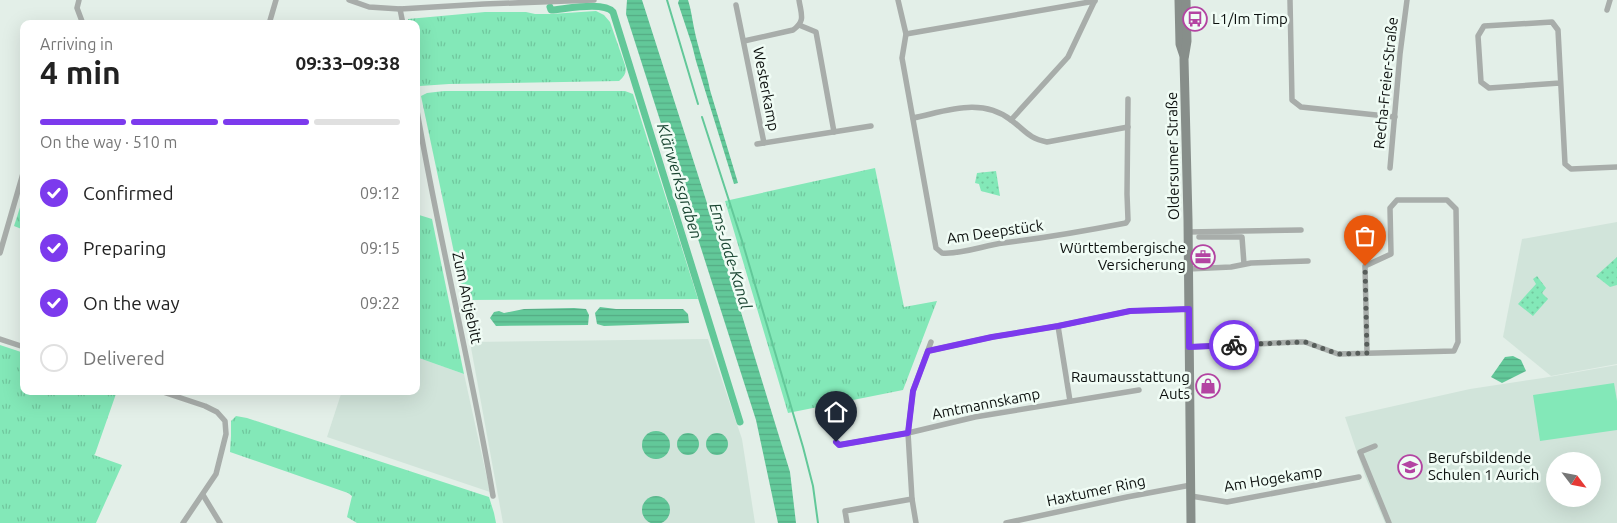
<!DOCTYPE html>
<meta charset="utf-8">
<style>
body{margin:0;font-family:Ubuntu,sans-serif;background:#f2f2f2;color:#222;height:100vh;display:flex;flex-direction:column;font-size:19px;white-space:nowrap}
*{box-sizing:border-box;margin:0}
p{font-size:16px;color:#767676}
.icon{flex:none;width:28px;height:28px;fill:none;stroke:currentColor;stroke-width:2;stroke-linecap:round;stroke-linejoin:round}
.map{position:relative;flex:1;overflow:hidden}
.side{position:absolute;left:20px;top:20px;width:400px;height:375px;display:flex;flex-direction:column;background:#fff;border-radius:10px;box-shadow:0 5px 20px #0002}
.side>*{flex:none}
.needle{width:32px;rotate:122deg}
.buttons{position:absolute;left:1546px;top:452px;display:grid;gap:10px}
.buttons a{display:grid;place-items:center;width:55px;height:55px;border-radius:50%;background:#fff;box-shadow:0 5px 20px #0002;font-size:25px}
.pin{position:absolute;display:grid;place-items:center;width:42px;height:42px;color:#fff;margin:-51px -21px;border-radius:50% 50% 50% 0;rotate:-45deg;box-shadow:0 0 5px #0007}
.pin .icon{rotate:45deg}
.courier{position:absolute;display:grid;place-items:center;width:50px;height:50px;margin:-25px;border:4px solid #7c3aed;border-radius:50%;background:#fff;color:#222;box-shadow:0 1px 6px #0007}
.headline em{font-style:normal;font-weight:600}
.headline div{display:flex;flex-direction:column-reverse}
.headline{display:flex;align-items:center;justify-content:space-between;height:85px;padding:0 20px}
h1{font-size:32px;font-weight:600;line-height:38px}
.bar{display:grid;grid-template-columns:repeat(4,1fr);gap:8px 5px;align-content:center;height:60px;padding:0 20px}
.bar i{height:6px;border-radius:4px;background:#e0e0e0}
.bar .current{background:#7c3aed}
.bar p{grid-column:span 4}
ol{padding:0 20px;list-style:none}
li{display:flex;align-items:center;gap:15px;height:55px}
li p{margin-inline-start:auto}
li .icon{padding:5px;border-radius:50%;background:#7c3aed;color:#fff;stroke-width:4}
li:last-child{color:#767676}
li i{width:28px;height:28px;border:2px solid #e0e0e0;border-radius:50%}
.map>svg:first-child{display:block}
.built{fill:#d1e4da;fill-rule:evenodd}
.grass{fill:url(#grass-tufts)}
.park{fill:url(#park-dots)}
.pitch{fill:#83e8b8}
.water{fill:url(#water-rules)}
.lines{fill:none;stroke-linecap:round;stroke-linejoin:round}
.stream{stroke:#62c899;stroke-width:2}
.canal{stroke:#62c899;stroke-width:7}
.street{stroke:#a8adaa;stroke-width:5.5}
.secondary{stroke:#878e8a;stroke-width:9}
.done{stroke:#575d5a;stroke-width:5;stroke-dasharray:0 9}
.route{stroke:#7c3aed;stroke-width:6}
.labels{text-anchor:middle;stroke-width:5;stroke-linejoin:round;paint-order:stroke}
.poi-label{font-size:15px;fill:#0b0f0d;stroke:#f0fcf5;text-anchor:start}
.street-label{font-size:15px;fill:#0b0f0d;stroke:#f0fcf5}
.water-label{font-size:16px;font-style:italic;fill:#1b4633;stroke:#f0fcf5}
</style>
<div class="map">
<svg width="1617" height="523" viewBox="0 0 1617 523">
<defs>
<pattern id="grass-tufts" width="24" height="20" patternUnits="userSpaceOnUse" patternTransform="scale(1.25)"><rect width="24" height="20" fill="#83e8b8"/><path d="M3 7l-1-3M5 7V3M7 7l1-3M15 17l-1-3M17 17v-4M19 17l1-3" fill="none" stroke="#70c69d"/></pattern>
<pattern id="park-dots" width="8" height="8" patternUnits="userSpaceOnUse" patternTransform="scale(1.25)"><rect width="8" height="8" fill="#83e8b8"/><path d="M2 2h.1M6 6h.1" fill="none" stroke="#70c69d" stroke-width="1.8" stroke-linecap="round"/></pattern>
<pattern id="water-rules" width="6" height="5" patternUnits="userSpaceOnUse" patternTransform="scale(1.25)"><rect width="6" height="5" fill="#62c899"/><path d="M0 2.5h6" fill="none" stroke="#54ab83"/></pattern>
</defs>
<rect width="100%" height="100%" fill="#e3efe8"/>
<g class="built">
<path d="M1617 222V364L1551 376 1503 337 1522 239Z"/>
<path d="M708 339 742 439 755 523H503L470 342Z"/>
<path d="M416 357 464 374 490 492 327 437 342 391H416Z"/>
<path d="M1617 365V523H1385L1365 476 1345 417 1470 389 1543 378ZM1555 461H1592V499H1555Z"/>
</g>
<g class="grass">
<path d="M596 11 604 15 610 22 625 65C627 72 625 76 619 81L449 84 420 86 416 66V24H409L408 19 485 12H526L535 14H551Z"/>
<path d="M444 91H625L633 94 698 299 464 300 421 96 427 93Z"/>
<path d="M875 168 904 307 937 301 903 390 788 413 725 201Z"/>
<path d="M24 195V230L14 226Z"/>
<path d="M416 214 432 219 464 374 416 357Z"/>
<path d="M0 345 24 353V391H117L95 454 94 455 122 465 96 523H0Z"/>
<path d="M236 416 247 418 489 497 494 513 496 523H357L347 517 352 496 348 493 230 452 231 436V421Z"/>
</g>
<g class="park">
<path d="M996 171 1000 196 981 191 979 184 975 183 977 173Z"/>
<path d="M1617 257V285L1610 287 1596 276Z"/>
<path d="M1537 276 1546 288 1542 293 1548 299 1533 316 1518 304 1536 284 1533 279Z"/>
</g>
<path class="pitch" d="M1614 383 1617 401V430L1540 441 1533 395Z"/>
<g class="water">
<path d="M627 0H642L721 247 790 472 796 523H778L756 420 626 14Z"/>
<path d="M679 0H688C691 9 692 18 694 28 698 49 706 69 710 90L738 183 734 184 696 61 692 45 678 3Z"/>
<path d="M600 307 616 309H683L688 314 689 323 604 326 597 324 595 313Z"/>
<path d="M574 308 586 309 589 315 588 325 496 326 490 318 494 312 499 311 504 313 524 309Z"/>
<path d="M1513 356 1521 360 1526 371 1502 383 1491 377 1505 357Z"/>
<circle cx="656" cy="445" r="14"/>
<circle cx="717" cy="444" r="11"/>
<circle cx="688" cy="444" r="11"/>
<circle cx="656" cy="510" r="14"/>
</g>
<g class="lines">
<g class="stream">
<path d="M667 0 698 104"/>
<path d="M702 117 743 244 803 447 813 486 818 523"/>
</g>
<path class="canal" d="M550 7 551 10C566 9 604 1 613 12L740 422"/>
<g class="street">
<path d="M79 0 77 8 83 24"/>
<path d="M349 0 369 7 400 9 484 4 594 0"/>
<path d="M898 0 906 34 902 58 936 248 942 253C959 255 986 245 1003 243 1044 238 1085 231 1126 223L1128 220 1127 194 1128 99"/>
<path d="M1290 0 1292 100 1301 107 1395 117"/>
<path d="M736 5 764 143"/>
<path d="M400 9 403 24"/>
<path d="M1607 10 1610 0"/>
<path d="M269 24 276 0"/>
<path d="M799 25 816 32 834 132"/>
<path d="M906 34 1095 1"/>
<path d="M744 41 793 30C806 21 801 14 799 0"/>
<path d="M1560 83 1489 88 1481 82 1478 36 1484 26 1552 22 1558 30 1565 164 1571 169 1617 167"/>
<path d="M416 105C438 236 471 365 493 496"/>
<path d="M913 118C947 111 981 97 1011 120 1026 131 1028 138 1047 142L1128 127"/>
<path d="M1011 120 1068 57 1095 0"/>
<path d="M757 144 871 126"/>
<path d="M1390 168 1400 54 1407 0"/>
<path d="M1188 232 1301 230"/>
<path d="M1199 237H1242L1244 264"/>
<path d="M0 253 24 170"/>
<path d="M1188 269 1231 267 1251 263 1308 261"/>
<path d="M1058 326 1070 401"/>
<path d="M0 339 24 347"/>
<path d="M1189 347 1298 342H1305L1338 354 1454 351 1458 342 1456 209 1447 200H1397L1390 208 1391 254 1365 266 1367 353"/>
<path d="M928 351 992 337 1058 326 1130 311 1189 309"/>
<path d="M160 391 205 406 217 412 225 421 226 434 216 474 183 523"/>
<path d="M836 442 839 445 908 433 975 417 1139 390"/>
<path d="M1375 446 1360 452 1389 523"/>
<path d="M203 495 220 523"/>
<path d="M1191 496 1227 502 1359 477"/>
<path d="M847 523 845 511 912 499"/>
<path d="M916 523 912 499 908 433 913 391 931 342"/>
<path d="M1006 523 1127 497 1191 485"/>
</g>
<g class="secondary">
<path d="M1179 0 1180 44 1184 56"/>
<path d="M1186 0 1187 41 1184 59 1188 220 1191 523"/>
</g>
</g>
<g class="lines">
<path class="done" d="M1234 345 1305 342 1338 354 1367 353 1365 266"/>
<path class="route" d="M836 442 839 445 908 433 913 391 928 351 992 337 1058 326 1130 311 1189 309V347L1234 345"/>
</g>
<defs>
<g id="bus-ring" transform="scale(1.25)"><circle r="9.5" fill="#f0fcf5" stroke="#b344a2" stroke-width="1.5"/><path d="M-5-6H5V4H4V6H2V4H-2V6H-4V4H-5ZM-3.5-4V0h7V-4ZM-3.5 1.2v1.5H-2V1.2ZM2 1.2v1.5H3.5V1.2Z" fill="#b344a2"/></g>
<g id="office-ring" transform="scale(1.25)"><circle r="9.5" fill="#f0fcf5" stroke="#b344a2" stroke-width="1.5"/><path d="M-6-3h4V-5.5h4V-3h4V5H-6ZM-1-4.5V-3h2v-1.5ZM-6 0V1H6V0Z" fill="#b344a2"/></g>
<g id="shop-ring" transform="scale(1.25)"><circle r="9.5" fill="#f0fcf5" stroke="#b344a2" stroke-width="1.5"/><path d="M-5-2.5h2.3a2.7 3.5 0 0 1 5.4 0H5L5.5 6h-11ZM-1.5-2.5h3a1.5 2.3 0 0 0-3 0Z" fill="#b344a2"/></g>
<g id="school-ring" transform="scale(1.25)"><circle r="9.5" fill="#f0fcf5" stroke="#b344a2" stroke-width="1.5"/><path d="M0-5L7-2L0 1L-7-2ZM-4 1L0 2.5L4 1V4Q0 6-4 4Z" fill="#b344a2"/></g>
</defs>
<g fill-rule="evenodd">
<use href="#bus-ring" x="1195" y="19"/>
<use href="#office-ring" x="1203" y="257"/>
<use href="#shop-ring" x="1208" y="386"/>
<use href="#school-ring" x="1410" y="467"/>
</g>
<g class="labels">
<g class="poi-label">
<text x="1212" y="24">L1/Im Timp</text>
<text x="1186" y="253" text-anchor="end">Württembergische<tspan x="1186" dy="17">Versicherung</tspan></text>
<text x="1190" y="382" text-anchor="end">Raumausstattung<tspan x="1190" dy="17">Auts</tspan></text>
<text x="1428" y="463">Berufsbildende<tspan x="1428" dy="17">Schulen 1 Aurich</tspan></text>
</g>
<g class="street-label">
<text transform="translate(1386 83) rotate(-84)" y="5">Recha-Freier-Straße</text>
<text transform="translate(766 89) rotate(79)" y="5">Westerkamp</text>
<text transform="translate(1173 156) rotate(-91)" y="5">Oldersumer Straße</text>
<text transform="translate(995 232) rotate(-8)" y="5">Am Deepstück</text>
<text transform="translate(467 298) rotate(78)" y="5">Zum Antjebitt</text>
<text transform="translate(986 404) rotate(-11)" y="5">Amtmannskamp</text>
<text transform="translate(1273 479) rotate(-9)" y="5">Am Hogekamp</text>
<text transform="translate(1096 491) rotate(-12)" y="5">Haxtumer Ring</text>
</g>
<g class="water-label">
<text transform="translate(680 181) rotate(73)" y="6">Klärwerksgraben</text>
<text transform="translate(731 256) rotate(73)" y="6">Ems-Jade-Kanal</text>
</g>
</g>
</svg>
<div class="buttons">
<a><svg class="needle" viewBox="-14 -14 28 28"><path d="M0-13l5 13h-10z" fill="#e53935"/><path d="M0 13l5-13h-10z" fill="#767676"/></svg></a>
</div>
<div class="pin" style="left:1365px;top:266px;background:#ea580c"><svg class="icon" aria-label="bag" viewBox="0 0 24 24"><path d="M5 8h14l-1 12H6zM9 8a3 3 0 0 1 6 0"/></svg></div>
<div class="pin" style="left:836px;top:442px;background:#1f2937"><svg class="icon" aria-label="home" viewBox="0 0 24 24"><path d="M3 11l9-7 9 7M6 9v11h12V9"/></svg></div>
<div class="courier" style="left:1234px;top:345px"><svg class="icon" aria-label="bike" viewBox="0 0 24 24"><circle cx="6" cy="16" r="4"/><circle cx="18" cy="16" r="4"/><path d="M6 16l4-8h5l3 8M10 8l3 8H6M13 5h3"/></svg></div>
<section class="side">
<div class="headline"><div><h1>4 min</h1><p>Arriving in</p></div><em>09:33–09:38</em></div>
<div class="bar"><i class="current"></i><i class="current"></i><i class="current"></i><i></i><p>On the way · 510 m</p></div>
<ol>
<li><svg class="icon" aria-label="check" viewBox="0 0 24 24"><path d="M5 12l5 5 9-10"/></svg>Confirmed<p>09:12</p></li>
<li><svg class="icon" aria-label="check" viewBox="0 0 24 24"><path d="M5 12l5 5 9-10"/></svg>Preparing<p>09:15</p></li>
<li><svg class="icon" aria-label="check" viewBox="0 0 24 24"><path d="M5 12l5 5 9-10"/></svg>On the way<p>09:22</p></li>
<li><i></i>Delivered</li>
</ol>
</section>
</div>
